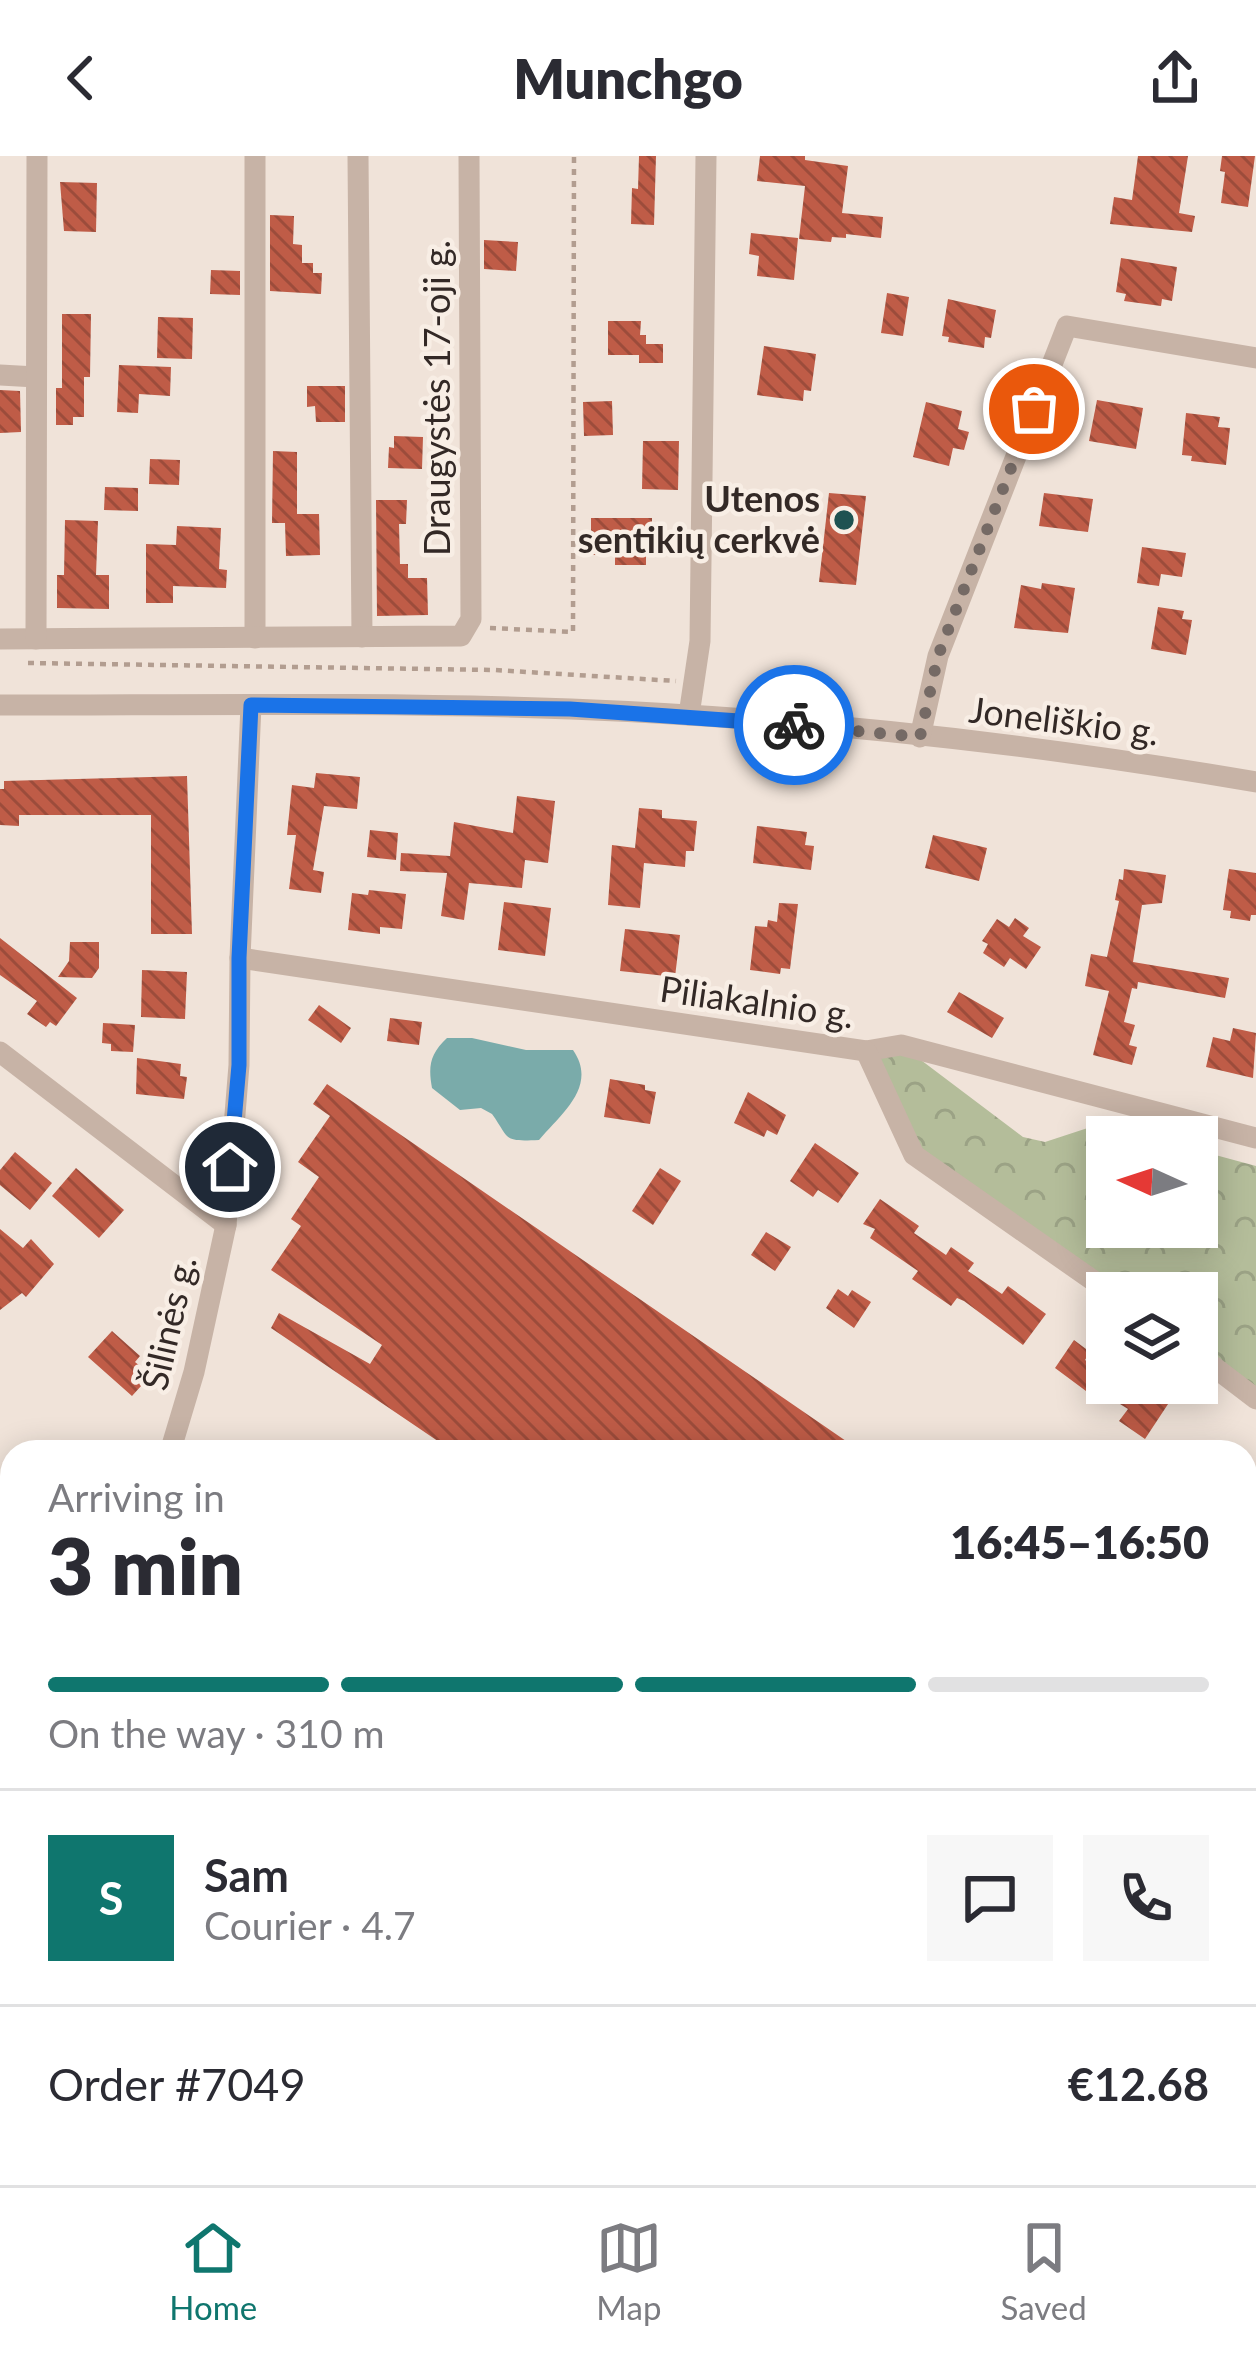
<!DOCTYPE html>
<meta charset="utf-8">
<style>
body{margin:0;font-family:Lato,sans-serif;background:#f7f7f7;color:#2b2b33;height:100vh;display:flex;flex-direction:column;font-size:45px;white-space:nowrap}
*{box-sizing:border-box;margin:0}
p{font-size:39px;color:#7c7c81}
.icon{flex:none;width:66px;height:66px;fill:none;stroke:currentColor;stroke-width:2;stroke-linecap:round;stroke-linejoin:round}
.map{position:relative;flex:1;overflow:hidden}
.drawer{position:absolute;left:0px;top:1284px;width:1257px;height:747px;display:flex;flex-direction:column;background:#fff;border-radius:36px 36px 0 0;box-shadow:0 6px 30px #0003}
.drawer>*{flex:none}
.needle{width:78px;rotate:273deg}
.tools{position:absolute;left:1086px;top:960px;display:grid;gap:24px}
.tools a{display:grid;place-items:center;width:132px;height:132px;border-radius:0px;background:#fff;box-shadow:0 6px 30px #0003;font-size:60px}
.pin{position:absolute;display:grid;place-items:center;width:102px;height:102px;color:#fff;margin:-51px;border:6px solid #fff;border-radius:50%;box-shadow:0 3px 12px #0007}
.courier{position:absolute;display:grid;place-items:center;width:120px;height:120px;margin:-60px;border:9px solid #1a73e8;border-radius:50%;background:#fff;color:#222;box-shadow:0 3px 15px #0007}
.overview em{font-style:normal;font-weight:800}
.overview div{display:flex;flex-direction:column-reverse}
.overview{display:flex;align-items:center;justify-content:space-between;height:204px;padding:0 48px}
h1{font-size:78px;font-weight:800;line-height:90px}
.bar{display:grid;grid-template-columns:repeat(4,1fr);gap:18px 12px;align-content:center;height:144px;padding:0 48px}
.bar i{height:15px;border-radius:9px;background:#e1e1e2}
.bar .current{background:#0f766e}
.bar p{grid-column:span 4}
.line{display:flex;align-items:center;gap:30px;padding:0 48px;border-top:3px solid #e1e1e2}
.line div{flex:1}
.round{display:grid;place-items:center;flex:none;width:126px;height:126px;border-radius:0px;background:#f7f7f7}
header{display:flex;justify-content:space-between;align-items:center;height:156px;padding:0 48px;background:#fff;font-size:54px;font-weight:800}
.menu{display:flex;justify-content:space-around;align-items:center;height:168px;border-top:3px solid #e1e1e2;background:#fff;font-size:33px;color:#7c7c81}
.menu a{display:grid;justify-items:center;gap:6px}
.menu .current{color:#0f766e}
.map>svg:first-child{display:block}
.forest{fill:url(#forest-crowns)}
.water{fill:#7aabaa}
.building{fill:url(#building-back-hatch)}
.lines{fill:none;stroke-linecap:round;stroke-linejoin:round}
.path{stroke:#b29d90;stroke-width:4.5;stroke-dasharray:6 6;stroke-linecap:butt}
.minor{stroke:#c7b3a6;stroke-width:21}
.trunk{stroke:#64524b;stroke-width:33}
.done{stroke:#756a65;stroke-width:12;stroke-dasharray:0 21.6}
.route{stroke:#1a73e8;stroke-width:15}
.poi-dot{fill:#1e5252;stroke:#f8eee5;stroke-width:4.5}
.labels{text-anchor:middle;stroke-width:9;stroke-linejoin:round;paint-order:stroke}
.street-label{font-size:36px;fill:#332926;stroke:#f8eee5}
.poi-label{font-size:36px;font-weight:bold;fill:#332926;stroke:#f8eee5;text-anchor:end}
</style>
<header><svg class="icon" aria-label="back" viewBox="0 0 24 24"><path d="M15 5l-7 7 7 7"/></svg>Munchgo<svg class="icon" aria-label="share" viewBox="0 0 24 24"><path d="M12 15V3M7 8l5-5 5 5M5 13v7h14v-7"/></svg></header>
<div class="map">
<svg width="1256" height="2029" viewBox="0 0 1256 2029">
<defs>
<pattern id="forest-crowns" width="20" height="18" patternUnits="userSpaceOnUse" patternTransform="scale(3)"><rect width="20" height="18" fill="#b4bd9a"/><path d="M2 6a3 3 0 1 1 6 0M12 15a3 3 0 1 1 6 0" fill="none" stroke="#9ba285"/></pattern>
<pattern id="building-back-hatch" width="6" height="6" patternUnits="userSpaceOnUse" patternTransform="scale(3)"><rect width="6" height="6" fill="#bf5c47"/><path d="M-1 5l2 2M0 0l6 6M5-1l2 2" fill="none" stroke="#9c4c3b"/></pattern>
</defs>
<rect width="100%" height="100%" fill="#f0e3d9"/>
<g class="forest">
<path d="M901 889 1023 981 1045 986 1103 967 1153 981H1107V1071H1197V994L1256 1010V1243L1197 1198V1137H1111L914 999 866 896Z"/>
<path d="M1245 1847 1256 1855V2029L1244 2019Z"/>
</g>
<path class="water" d="M447 882H472L526 894H573C598 930 562 957 539 984 502 986 510 983 492 958L481 952 460 954 432 932C428 910 430 898 447 882Z"/>
<g class="building">
<path d="M639 0H656L654 69 631 68 632 32 638 33Z"/>
<path d="M760 0H805V4L848 10 842 57 883 61 881 82 846 78V82L832 81 831 86 799 83 805 30 757 25Z"/>
<path d="M1138 0H1188L1179 57 1195 60 1192 76 1110 68 1114 41 1132 44Z"/>
<path d="M1222 0H1255L1248 51 1221 47 1225 16 1220 15Z"/>
<path d="M60 26 97 27 96 76 64 75Z"/>
<path d="M270 59 294 60 293 88 302 89V107H313V117H322L321 138 270 135Z"/>
<path d="M751 77 798 82 794 124 757 120 759 100 749 98Z"/>
<path d="M484 84 518 86 516 115 484 113Z"/>
<path d="M1121 102 1177 111 1172 145 1162 143 1161 150 1124 145 1126 138 1116 136Z"/>
<path d="M211 114 240 115V139L210 138Z"/>
<path d="M887 137 909 141 903 180 881 177Z"/>
<path d="M948 143 996 154 991 182 985 181 984 192 948 186 949 181 942 180Z"/>
<path d="M62 158H91L90 221H84V261H73V269H56V232H62Z"/>
<path d="M158 161 193 162 192 203 157 202Z"/>
<path d="M608 165H641L640 179H646V188H663V207H639V199H608Z"/>
<path d="M764 190 816 198 811 235 804 234 803 245 757 239Z"/>
<path d="M119 209 171 211 170 240 139 238 138 257 117 256Z"/>
<path d="M307 230H345V266H316L315 250 307 251Z"/>
<path d="M0 234 20 235 21 276 0 277Z"/>
<path d="M1097 244 1143 252 1136 293 1089 285Z"/>
<path d="M612 245 613 279 584 280 583 246Z"/>
<path d="M926 246 962 255 958 273 969 276 964 294 953 292 949 310 913 301Z"/>
<path d="M1186 257 1220 261 1218 271 1230 272 1226 309 1191 305 1192 300 1182 299Z"/>
<path d="M394 280 423 281 422 313 388 312 389 291 394 292Z"/>
<path d="M643 285H679L678 334 642 333Z"/>
<path d="M273 295 297 296V358H319L320 399 286 400 285 367H272Z"/>
<path d="M150 303 180 304 179 329 149 328Z"/>
<path d="M105 331 138 332V355L104 354Z"/>
<path d="M829 337 866 340 856 429 819 426Z"/>
<path d="M1044 337 1093 343 1088 376 1039 370Z"/>
<path d="M376 344H407L406 368H399L400 408H408V422H427L428 459 377 460Z"/>
<path d="M591 362H652V390H646V409H615V399H591Z"/>
<path d="M65 364 98 365 96 419H109V453L57 452V419H64Z"/>
<path d="M177 370 221 372 219 413 227 414 226 432 173 430V447H146V388L176 389Z"/>
<path d="M1142 391 1186 397 1182 421 1161 418 1159 430 1137 427Z"/>
<path d="M1042 427 1075 432 1068 477 1014 472 1021 429 1041 433Z"/>
<path d="M1158 451 1184 455 1182 463 1192 464 1186 499 1151 493Z"/>
<path d="M316 617 360 621 357 653 324 650 313 714 324 716 321 737 289 733 296 679H287L292 629 314 632Z"/>
<path d="M187 620 192 778H151V659H19V670L0 669V633H4V625Z"/>
<path d="M517 640 555 645 548 707 525 704 522 732 469 727 464 764 441 760 447 717 400 715 401 697 450 700 454 666 513 677Z"/>
<path d="M639 652 662 654V662L697 665 694 695H686L685 711 644 707 640 752 608 749 612 689 635 692Z"/>
<path d="M757 670 807 676 805 689 814 690 811 714 753 707Z"/>
<path d="M370 674 398 677 396 704 367 701Z"/>
<path d="M933 679 987 692 979 725 925 712Z"/>
<path d="M1124 713 1166 719 1162 747 1142 749 1133 806 1229 822 1225 842 1138 826 1137 833 1132 832 1124 866 1135 869 1129 889 1137 891 1132 909 1093 899 1109 835 1085 830 1091 798 1107 801 1119 745 1115 744 1119 723 1123 724Z"/>
<path d="M1229 713 1256 717V759H1251L1250 765 1230 762 1231 755 1223 754Z"/>
<path d="M369 734 406 738 402 773 380 771V778L348 774 352 737 368 739Z"/>
<path d="M504 746 551 752 545 800 498 794Z"/>
<path d="M779 747 798 748 790 813 781 812 780 818 750 814 755 770 767 771 768 764 777 766Z"/>
<path d="M1015 762 1029 772 1023 780 1041 791 1026 813 1010 802 1004 811 983 797 988 788 982 785 997 763 1009 771Z"/>
<path d="M625 773 680 779 675 821 620 815Z"/>
<path d="M0 782 77 842 56 870 50 866 46 871 27 858 37 845 0 819Z"/>
<path d="M70 786H99V812L92 822 58 821 69 805Z"/>
<path d="M142 814 187 816 185 863 141 861Z"/>
<path d="M959 836 1004 862 992 882 947 856Z"/>
<path d="M319 849 351 872 341 887 308 864Z"/>
<path d="M390 862 422 866 419 889 387 885Z"/>
<path d="M103 867 135 869 133 896 111 895V888L102 887Z"/>
<path d="M1233 872 1256 877 1253 922 1206 911 1213 881 1230 885Z"/>
<path d="M137 902 181 908 180 920 187 921 184 943 136 938Z"/>
<path d="M610 923 645 929V934L656 936 650 968 604 961Z"/>
<path d="M327 928 862 1296H454L271 1172 279 1157 370 1208 382 1189 271 1114 301 1070 291 1063 319 1021 298 1006 330 960 313 948Z"/>
<path d="M748 936 786 959 777 979 767 974 764 981 734 967Z"/>
<path d="M815 987 859 1017 838 1047 818 1034 813 1041 790 1025Z"/>
<path d="M15 996 52 1027 30 1054 0 1029V1014Z"/>
<path d="M76 1012 124 1054 99 1082 52 1040Z"/>
<path d="M660 1012 681 1025 653 1069 632 1055Z"/>
<path d="M880 1043 919 1070 914 1077 946 1099 951 1091 974 1107 968 1115 1002 1138 1008 1130 1046 1158 1023 1189 964 1145 957 1142 951 1150 912 1123 918 1115 870 1082 875 1073 863 1068Z"/>
<path d="M0 1073 23 1092 31 1083 54 1108 26 1141 22 1137 0 1154Z"/>
<path d="M766 1076 791 1091 775 1115 751 1099Z"/>
<path d="M838 1133 848 1140 852 1134 871 1146 854 1172 826 1152Z"/>
<path d="M112 1175 140 1200 135 1206 151 1219 132 1240 88 1201Z"/>
<path d="M1074 1184 1090 1196 1085 1204 1100 1214 1086 1235 1055 1212Z"/>
<path d="M1134 1227H1169L1162 1235 1172 1242 1145 1283 1119 1265 1128 1253 1120 1248Z"/>
</g>
<g class="lines">
<g class="path">
<path d="M490 472 573 476 574 0"/>
<path d="M28 507 494 514 676 525"/>
<path d="M269 2019 316 2029"/>
</g>
<g class="minor">
<path d="M358 0 362 481"/>
<path d="M0 219 36 221"/>
<path d="M255 482V0"/>
<path d="M0 483 461 480 471 463 469 0"/>
<path d="M36 483 37 0"/>
<path d="M0 549C190 549 381 546 571 553 800 562 1031 587 1256 626"/>
<path d="M689 559 700 485 706 0"/>
<path d="M920 581 938 500 1067 170 1256 202"/>
<path d="M240 802 866 895 901 889 1256 982"/>
<path d="M866 895 914 999 1111 1137"/>
<path d="M0 896 226 1069"/>
<path d="M1197 1198 1256 1243"/>
<path d="M170 1296 194 1216 226 1069 239 909 240 802 251 549"/>
<path d="M1245 1363 1256 1347"/>
<path d="M0 1711 12 1702"/>
</g>
<g class="trunk">
<path d="M0 1935 12 1938"/>
<path d="M0 1968 12 1965"/>
<path d="M410 2019 457 2029"/>
</g>
</g>
<g class="lines">
<path class="done" d="M794 569 920 581 938 500 1034 253"/>
<path class="route" d="M230 1011 239 909V802L251 549 570 553 794 569"/>
</g>
<circle class="poi-dot" cx="844" cy="364" r="12"/>
<g class="labels">
<g class="street-label">
<text transform="translate(437 242) rotate(-90)" y="13">Draugystės 17-oji g.</text>
<text transform="translate(1064 565) rotate(7)" y="13">Joneliškio g.</text>
<text transform="translate(757 846) rotate(8)" y="13">Piliakalnio g.</text>
<text transform="translate(169 1167) rotate(-77)" y="13">Šilinės g.</text>
</g>
<g class="poi-label">
<text x="820" y="356">Utenos<tspan x="820" dy="41">sentikių cerkvė</tspan></text>
</g>
</g>
</svg>
<div class="tools">
<a><svg class="needle" viewBox="-14 -14 28 28"><path d="M0-13l5 13h-10z" fill="#e53935"/><path d="M0 13l5-13h-10z" fill="#7c7c81"/></svg></a>
<a><svg class="icon" aria-label="layers" viewBox="0 0 24 24"><path d="M12 4l9 5-9 5-9-5zM3 14l9 5 9-5"/></svg></a>
</div>
<div class="pin" style="left:1034px;top:253px;background:#ea580c"><svg class="icon" aria-label="bag" viewBox="0 0 24 24"><path d="M5 8h14l-1 12H6zM9 8a3 3 0 0 1 6 0"/></svg></div>
<div class="pin" style="left:230px;top:1011px;background:#1f2937"><svg class="icon" aria-label="home" viewBox="0 0 24 24"><path d="M3 11l9-7 9 7M6 9v11h12V9"/></svg></div>
<div class="courier" style="left:794px;top:569px"><svg class="icon" aria-label="bike" viewBox="0 0 24 24"><circle cx="6" cy="16" r="4"/><circle cx="18" cy="16" r="4"/><path d="M6 16l4-8h5l3 8M10 8l3 8H6M13 5h3"/></svg></div>
<section class="drawer">
<div class="overview"><div><h1>3 min</h1><p>Arriving in</p></div><em>16:45–16:50</em></div>
<div class="bar"><i class="current"></i><i class="current"></i><i class="current"></i><i></i><p>On the way · 310 m</p></div>
<div class="line" style="height:216px"><b class="round" style="background:#0f766e;color:#fff">S</b><div><b>Sam</b><p>Courier · 4.7</p></div><a class="round"><svg class="icon" aria-label="chat" viewBox="0 0 24 24"><path d="M4 5h16v11H9l-5 4z"/></svg></a><a class="round"><svg class="icon" aria-label="phone" viewBox="0 0 24 24"><path d="M5 4h4l2 5-3 2q2 4 5 5l2-3 5 2v4C11 20 4 13 5 4z"/></svg></a></div>
<div class="line" style="height:156px"><div>Order #7049</div><b>€12.68</b></div>
</section>
</div>
<nav class="menu">
<a class="current"><svg class="icon" aria-label="home" viewBox="0 0 24 24"><path d="M3 11l9-7 9 7M6 9v11h12V9"/></svg>Home</a>
<a><svg class="icon" aria-label="map" viewBox="0 0 24 24"><path d="M3 6l6-2 6 2 6-2v14l-6 2-6-2-6 2zM9 4v14M15 6v14"/></svg>Map</a>
<a><svg class="icon" aria-label="saved" viewBox="0 0 24 24"><path d="M7 4h10v16l-5-4-5 4z"/></svg>Saved</a>
</nav>
